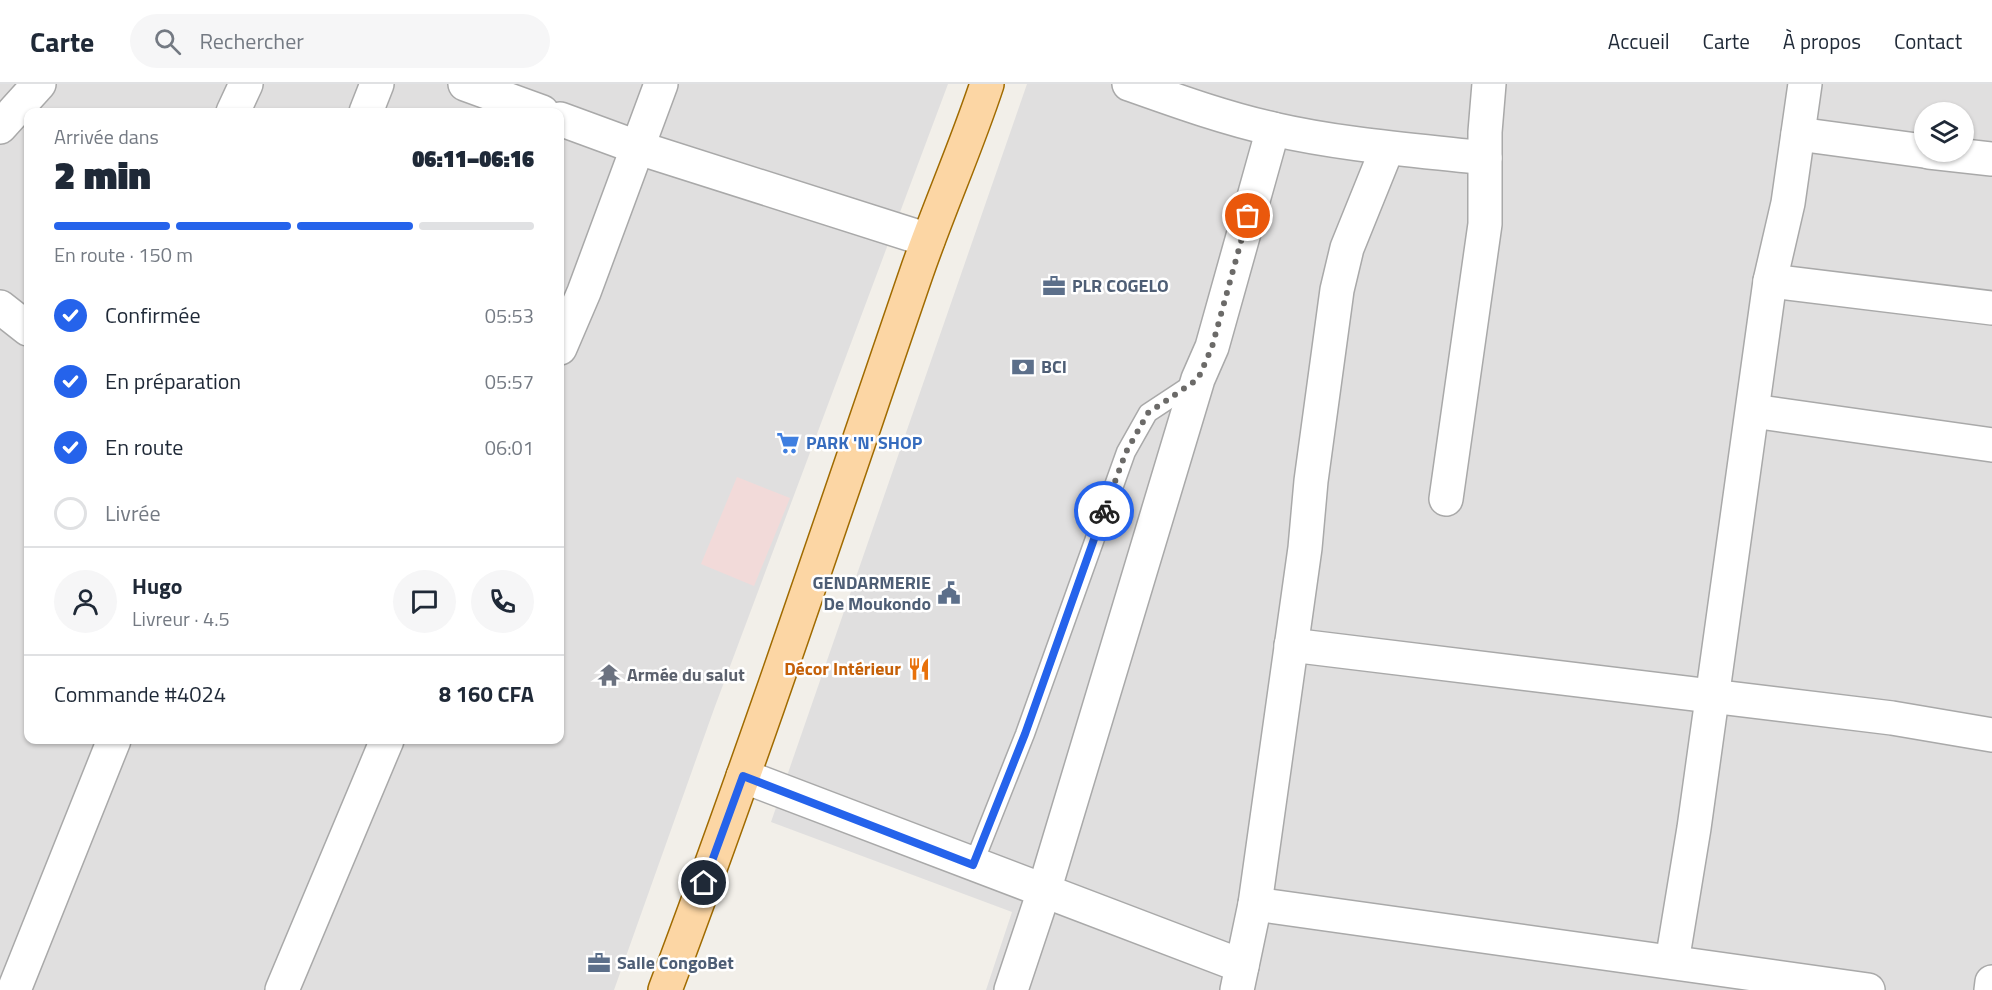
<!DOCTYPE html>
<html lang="fr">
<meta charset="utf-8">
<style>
body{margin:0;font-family:"Titillium Web",sans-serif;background:#f6f6f7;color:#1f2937;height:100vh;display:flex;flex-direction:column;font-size:22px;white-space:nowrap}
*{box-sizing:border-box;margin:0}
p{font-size:20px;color:#747a83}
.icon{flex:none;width:33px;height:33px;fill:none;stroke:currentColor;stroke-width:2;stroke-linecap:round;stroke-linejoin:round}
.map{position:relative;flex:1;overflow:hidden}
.panel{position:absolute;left:24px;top:24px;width:540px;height:636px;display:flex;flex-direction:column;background:#fff;border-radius:12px;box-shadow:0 2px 4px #0004}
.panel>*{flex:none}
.fabs{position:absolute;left:1914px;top:18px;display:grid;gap:12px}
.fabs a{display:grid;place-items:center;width:60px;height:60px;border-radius:50%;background:#fff;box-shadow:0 2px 4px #0004;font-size:30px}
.pin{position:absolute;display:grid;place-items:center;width:51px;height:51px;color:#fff;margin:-26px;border:3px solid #fff;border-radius:50%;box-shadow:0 2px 6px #0007}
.courier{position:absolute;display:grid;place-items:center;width:60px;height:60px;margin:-30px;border:4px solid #2563eb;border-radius:50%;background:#fff;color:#222;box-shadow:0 2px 8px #0007}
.overview em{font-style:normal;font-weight:800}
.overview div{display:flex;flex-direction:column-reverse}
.overview{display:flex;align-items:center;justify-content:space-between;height:102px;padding:0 30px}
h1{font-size:39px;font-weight:800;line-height:45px}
.bar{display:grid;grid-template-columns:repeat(4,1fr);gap:9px 6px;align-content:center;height:72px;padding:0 30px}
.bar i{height:8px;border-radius:4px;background:#e0e1e3}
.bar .current{background:#2563eb}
.bar p{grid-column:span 4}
.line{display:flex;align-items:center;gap:15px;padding:0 30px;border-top:2px solid #e0e1e3}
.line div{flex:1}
.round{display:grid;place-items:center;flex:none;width:63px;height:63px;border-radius:32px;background:#f6f6f7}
ol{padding:0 30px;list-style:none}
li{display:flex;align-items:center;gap:18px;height:66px}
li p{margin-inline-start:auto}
li .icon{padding:6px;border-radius:50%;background:#2563eb;color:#fff;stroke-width:4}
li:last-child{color:#747a83}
li i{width:33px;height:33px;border:3px solid #e0e1e3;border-radius:50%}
header{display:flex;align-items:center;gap:36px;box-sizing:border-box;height:84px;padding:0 30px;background:#fff;border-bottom:2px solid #e0e1e3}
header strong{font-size:28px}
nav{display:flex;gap:33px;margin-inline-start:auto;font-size:21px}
.search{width:420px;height:54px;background:#f6f6f7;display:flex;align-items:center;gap:15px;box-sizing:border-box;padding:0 21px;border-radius:33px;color:#747a83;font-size:22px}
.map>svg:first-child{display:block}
.residential{fill:#e0dfdf;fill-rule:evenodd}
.commercial{fill:#f2dad9}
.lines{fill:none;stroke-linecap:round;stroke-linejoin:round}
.service-casing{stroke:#a9a9a9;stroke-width:21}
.minor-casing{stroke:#a9a9a9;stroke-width:36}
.primary-casing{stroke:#a06b00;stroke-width:36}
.service{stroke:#fff;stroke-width:18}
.minor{stroke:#fff;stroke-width:33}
.primary{stroke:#fcd6a4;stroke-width:33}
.done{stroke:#6b6a68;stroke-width:6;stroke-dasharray:0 10.8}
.route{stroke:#2563eb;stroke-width:8}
.labels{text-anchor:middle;stroke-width:5;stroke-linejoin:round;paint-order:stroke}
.service-label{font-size:18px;font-weight:bold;fill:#4e5e75;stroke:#fff;text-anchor:start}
.shop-label{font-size:18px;font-weight:bold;fill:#366cbe;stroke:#fff;text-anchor:start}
.food-label{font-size:18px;font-weight:bold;fill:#c56008;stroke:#fff;text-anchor:end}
.worship-label{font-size:18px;font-weight:bold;fill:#5b616d;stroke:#fff;text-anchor:start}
</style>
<header>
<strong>Carte</strong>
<div class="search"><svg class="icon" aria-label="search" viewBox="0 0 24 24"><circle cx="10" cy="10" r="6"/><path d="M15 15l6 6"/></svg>Rechercher</div>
<nav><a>Accueil</a><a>Carte</a><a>À propos</a><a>Contact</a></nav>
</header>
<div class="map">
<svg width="1992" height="906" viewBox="0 0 1992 906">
<rect width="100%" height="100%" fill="#f2efe9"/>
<g class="residential">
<path d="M0 0H948L714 625 614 906H0ZM28 28H560V656H28Z"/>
<path d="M1027 0H1992V906H986L1012 828 771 738ZM1924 28H1964V68H1924Z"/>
</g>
<path class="commercial" d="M737 393 790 414 754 502 701 480Z"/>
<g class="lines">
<g class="service-casing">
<path id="service" d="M973 781 1025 650 1126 368 1148 329 1195 298"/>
</g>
<g class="minor-casing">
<g id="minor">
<path d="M465 0 542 28"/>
<path d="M1129 0C1177 17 1224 34 1273 45 1343 61 1414 66 1485 74"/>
<path d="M233 28 246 0"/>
<path d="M366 28 377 0"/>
<path d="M560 35 639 64 928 156"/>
<path d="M0 43 39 0"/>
<path d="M1798 50 1924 67"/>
<path d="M1929 68 1992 75"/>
<path d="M1770 197 1992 224"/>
<path d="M0 223 28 245"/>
<path d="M560 264 584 208 661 0"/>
<path d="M1753 327 1992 361"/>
<path d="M1446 415 1485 140V48L1489 0"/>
<path d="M1291 561 1892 634 1992 651"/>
<path d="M743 692 1242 882"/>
<path d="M1255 820 1868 906"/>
<path d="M1672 878 1694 744 1770 197 1788 119 1805 0"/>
<path d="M14 906 114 656"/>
<path d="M282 906 387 656"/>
<path d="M1011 906 1044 807 1198 295 1212 263 1273 45"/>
<path d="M1237 906 1255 820 1305 464 1311 397 1337 206 1347 164 1387 65"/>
<path d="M1991 906 1992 898"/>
</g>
</g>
<g class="primary-casing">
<path id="primary" d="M665 906C754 670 834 429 916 190 938 126 966 64 987 0"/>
</g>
<use href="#service" class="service"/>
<use href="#minor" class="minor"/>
<use href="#primary" class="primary"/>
</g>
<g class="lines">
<path class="done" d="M1104 427 1126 368 1148 329 1198 295 1212 263 1248 132"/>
<path class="route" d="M704 799 743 692 973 781 1025 650 1104 427"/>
</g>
<defs>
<g id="office-bare" transform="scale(1.8)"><path d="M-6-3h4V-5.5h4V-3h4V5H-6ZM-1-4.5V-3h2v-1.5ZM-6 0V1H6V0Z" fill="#5c6f8a" stroke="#fff" stroke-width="2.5" paint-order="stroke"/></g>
<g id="bank-bare" transform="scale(1.8)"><path d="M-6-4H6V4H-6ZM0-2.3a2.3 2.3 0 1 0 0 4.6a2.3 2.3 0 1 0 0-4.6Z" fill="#5c6f8a" stroke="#fff" stroke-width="2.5" paint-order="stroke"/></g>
<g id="supermarket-bare" transform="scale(1.8)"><path d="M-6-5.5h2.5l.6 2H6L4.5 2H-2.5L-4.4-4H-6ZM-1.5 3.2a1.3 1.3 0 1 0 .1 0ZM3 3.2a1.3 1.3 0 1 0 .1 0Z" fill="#3f7fe0" stroke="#fff" stroke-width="2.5" paint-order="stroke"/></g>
<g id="civic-bare" transform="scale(1.8)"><path d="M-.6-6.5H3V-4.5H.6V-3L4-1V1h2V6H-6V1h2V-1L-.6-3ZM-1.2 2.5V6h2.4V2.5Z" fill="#5c6f8a" stroke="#fff" stroke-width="2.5" paint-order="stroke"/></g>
<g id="restaurant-bare" transform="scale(1.8)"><path d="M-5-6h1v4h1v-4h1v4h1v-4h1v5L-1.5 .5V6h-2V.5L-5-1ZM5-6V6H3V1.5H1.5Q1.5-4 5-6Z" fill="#e8710a" stroke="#fff" stroke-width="2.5" paint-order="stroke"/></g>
<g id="temple-bare" transform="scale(1.8)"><path d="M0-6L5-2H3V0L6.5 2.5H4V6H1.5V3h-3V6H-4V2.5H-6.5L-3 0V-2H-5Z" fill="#6b7280" stroke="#fff" stroke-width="2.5" paint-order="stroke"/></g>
</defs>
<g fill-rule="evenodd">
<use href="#office-bare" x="1054" y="202"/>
<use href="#bank-bare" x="1023" y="283"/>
<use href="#supermarket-bare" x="788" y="359"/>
<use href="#civic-bare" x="949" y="509"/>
<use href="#restaurant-bare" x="919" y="585"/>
<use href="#temple-bare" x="609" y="591"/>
<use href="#office-bare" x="599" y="879"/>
</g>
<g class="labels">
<g class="service-label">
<text x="1072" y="208">PLR COGELO</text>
<text x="1041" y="289">BCI</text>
<text x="931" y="505" text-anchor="end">GENDARMERIE<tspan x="931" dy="21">De Moukondo</tspan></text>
<text x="617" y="885">Salle CongoBet</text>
</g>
<g class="shop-label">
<text x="806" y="365">PARK 'N' SHOP</text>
</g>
<g class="food-label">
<text x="901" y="591">Décor Intérieur</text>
</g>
<g class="worship-label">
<text x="627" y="597">Armée du salut</text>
</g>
</g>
</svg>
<div class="fabs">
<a><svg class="icon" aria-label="layers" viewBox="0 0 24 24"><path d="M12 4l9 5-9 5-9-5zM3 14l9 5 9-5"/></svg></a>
</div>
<div class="pin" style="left:1248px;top:132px;background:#ea580c"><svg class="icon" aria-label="bag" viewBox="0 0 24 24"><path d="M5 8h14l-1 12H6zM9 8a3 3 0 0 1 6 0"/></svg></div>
<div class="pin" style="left:704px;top:799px;background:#1f2937"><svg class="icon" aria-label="home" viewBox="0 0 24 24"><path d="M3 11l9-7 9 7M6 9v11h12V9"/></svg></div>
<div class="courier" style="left:1104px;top:427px"><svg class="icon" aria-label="bike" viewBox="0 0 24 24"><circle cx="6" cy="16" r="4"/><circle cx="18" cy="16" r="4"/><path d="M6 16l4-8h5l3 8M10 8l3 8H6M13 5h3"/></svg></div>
<section class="panel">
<div class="overview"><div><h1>2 min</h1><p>Arrivée dans</p></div><em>06:11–06:16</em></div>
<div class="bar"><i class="current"></i><i class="current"></i><i class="current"></i><i></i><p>En route · 150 m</p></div>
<ol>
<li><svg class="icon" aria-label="check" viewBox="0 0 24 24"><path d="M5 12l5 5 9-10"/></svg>Confirmée<p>05:53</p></li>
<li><svg class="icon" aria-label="check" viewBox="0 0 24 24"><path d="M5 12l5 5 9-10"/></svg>En préparation<p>05:57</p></li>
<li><svg class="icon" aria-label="check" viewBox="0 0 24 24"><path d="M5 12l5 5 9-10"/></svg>En route<p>06:01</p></li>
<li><i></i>Livrée</li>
</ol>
<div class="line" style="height:108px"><a class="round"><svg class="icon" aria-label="person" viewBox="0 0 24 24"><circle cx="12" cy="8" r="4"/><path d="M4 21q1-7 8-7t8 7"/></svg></a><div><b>Hugo</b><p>Livreur · 4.5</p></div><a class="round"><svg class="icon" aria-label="chat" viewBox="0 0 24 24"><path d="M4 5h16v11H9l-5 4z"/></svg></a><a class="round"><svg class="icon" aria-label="phone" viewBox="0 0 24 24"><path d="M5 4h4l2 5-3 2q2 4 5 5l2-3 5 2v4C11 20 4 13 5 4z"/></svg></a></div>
<div class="line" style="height:78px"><div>Commande #4024</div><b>8 160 CFA</b></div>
</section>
</div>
